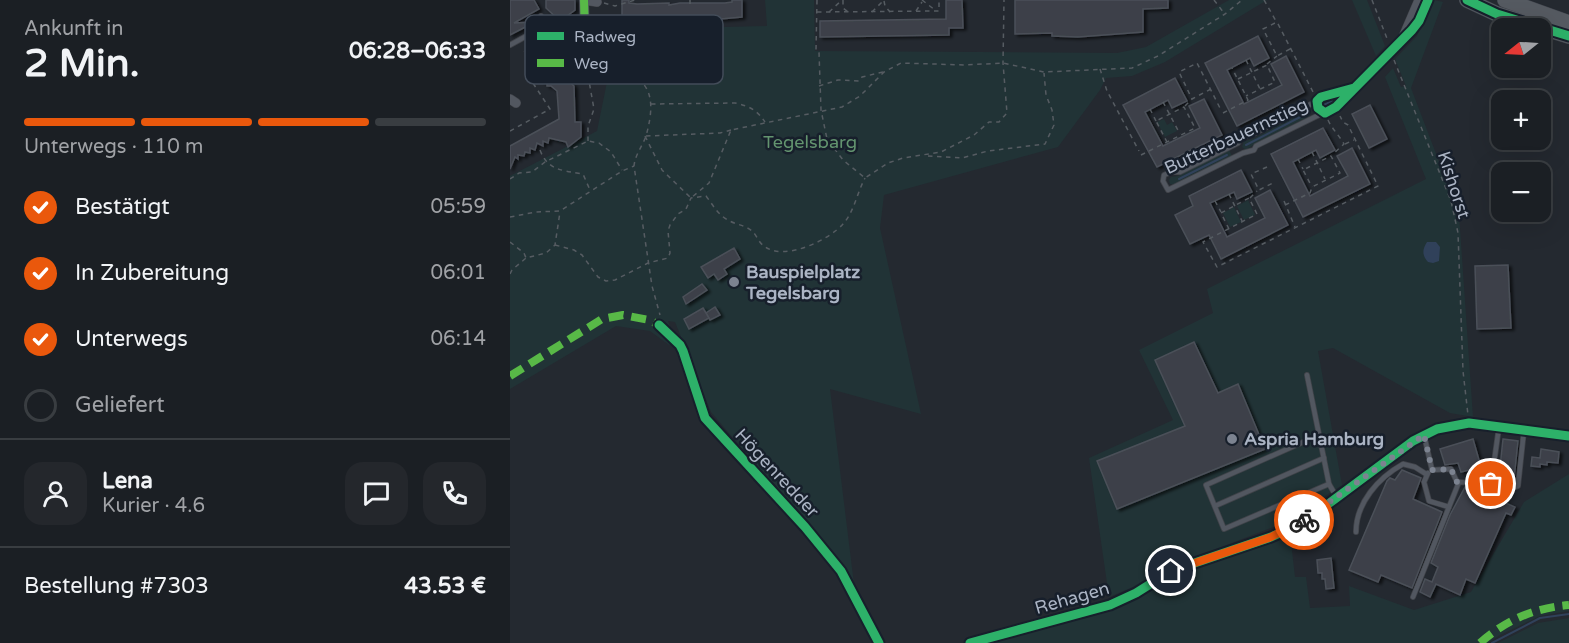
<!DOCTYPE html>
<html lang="de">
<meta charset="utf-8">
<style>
body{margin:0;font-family:"Varela Round",sans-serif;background:#24272c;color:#f1f3f6;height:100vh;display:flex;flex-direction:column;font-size:22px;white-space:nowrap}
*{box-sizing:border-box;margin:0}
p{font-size:20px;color:#a0a2a6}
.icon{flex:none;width:33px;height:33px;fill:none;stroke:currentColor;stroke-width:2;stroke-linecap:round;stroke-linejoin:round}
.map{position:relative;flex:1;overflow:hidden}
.sheet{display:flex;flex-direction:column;background:#1b1f24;width:510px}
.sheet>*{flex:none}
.needle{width:39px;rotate:252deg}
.controls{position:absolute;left:981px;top:18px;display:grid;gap:12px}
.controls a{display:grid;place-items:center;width:60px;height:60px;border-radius:12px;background:#1b1f24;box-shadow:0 6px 24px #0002,0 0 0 2px #393d41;font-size:30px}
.pin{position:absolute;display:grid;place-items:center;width:51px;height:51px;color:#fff;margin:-26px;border:3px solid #fff;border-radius:50%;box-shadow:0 2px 6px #0007}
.courier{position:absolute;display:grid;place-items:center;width:60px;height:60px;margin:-30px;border:4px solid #ea580c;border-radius:50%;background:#fff;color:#222;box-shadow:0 2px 8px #0007}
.overview em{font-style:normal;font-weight:700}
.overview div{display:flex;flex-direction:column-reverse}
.overview{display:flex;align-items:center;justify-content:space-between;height:102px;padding:0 24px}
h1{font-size:39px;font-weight:700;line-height:45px}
.bar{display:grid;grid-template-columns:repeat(4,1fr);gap:9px 6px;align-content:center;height:72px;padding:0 24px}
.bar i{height:8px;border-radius:4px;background:#393d41}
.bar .active{background:#ea580c}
.bar p{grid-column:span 4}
.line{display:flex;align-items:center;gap:15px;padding:0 24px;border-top:2px solid #393d41}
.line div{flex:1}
.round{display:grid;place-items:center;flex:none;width:63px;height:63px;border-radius:18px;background:#24272c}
ol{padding:0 24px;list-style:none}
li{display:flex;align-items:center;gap:18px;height:66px}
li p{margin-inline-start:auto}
li .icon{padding:6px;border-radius:50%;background:#ea580c;color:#fff;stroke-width:4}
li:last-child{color:#a0a2a6}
li i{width:33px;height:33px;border:3px solid #393d41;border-radius:50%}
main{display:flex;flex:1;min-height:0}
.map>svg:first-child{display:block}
.green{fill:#213336}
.water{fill:#30415a}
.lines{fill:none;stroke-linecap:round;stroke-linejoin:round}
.stream{stroke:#30415a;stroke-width:2}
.building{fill:#3c4148;stroke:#4b5059;stroke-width:1.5;filter:url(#shadow)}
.lane-casing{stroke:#404349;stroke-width:6}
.street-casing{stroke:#404349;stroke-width:10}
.primary-casing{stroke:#41454d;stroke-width:16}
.path{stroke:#565c62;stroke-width:1.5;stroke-dasharray:4.5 4.5;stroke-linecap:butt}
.lane{stroke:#525760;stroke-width:4.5}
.street{stroke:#525760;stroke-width:9}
.primary{stroke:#555a61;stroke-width:15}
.quiet{stroke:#58b947;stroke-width:8;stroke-dasharray:15 8;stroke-linecap:butt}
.cycleway-casing{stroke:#171f2b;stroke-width:13}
.cycleway{stroke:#2db169;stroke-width:9}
.done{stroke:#7c8390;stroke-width:6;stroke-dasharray:0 10.8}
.route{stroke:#ea580c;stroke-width:8}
.poi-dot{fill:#7c8390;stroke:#171f2b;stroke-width:2}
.labels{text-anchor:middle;stroke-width:5;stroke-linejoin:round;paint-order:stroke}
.street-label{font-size:18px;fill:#abb4c4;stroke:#171f2b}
.park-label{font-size:18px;fill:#63946f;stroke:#171f2b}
.poi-label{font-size:18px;font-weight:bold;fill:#abb4c4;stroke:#171f2b;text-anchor:start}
.key{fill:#171f2b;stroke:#434c59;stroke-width:1.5}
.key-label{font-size:16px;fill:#abb4c4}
</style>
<main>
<section class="sheet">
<div class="overview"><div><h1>2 Min.</h1><p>Ankunft in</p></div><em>06:28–06:33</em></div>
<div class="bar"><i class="active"></i><i class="active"></i><i class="active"></i><i></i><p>Unterwegs · 110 m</p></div>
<ol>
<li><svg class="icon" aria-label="check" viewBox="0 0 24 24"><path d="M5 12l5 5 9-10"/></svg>Bestätigt<p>05:59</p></li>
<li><svg class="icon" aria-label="check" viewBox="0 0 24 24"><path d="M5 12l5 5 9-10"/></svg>In Zubereitung<p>06:01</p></li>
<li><svg class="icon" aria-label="check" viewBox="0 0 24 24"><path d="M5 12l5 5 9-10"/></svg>Unterwegs<p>06:14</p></li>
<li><i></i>Geliefert</li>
</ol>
<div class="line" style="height:108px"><a class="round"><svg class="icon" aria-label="person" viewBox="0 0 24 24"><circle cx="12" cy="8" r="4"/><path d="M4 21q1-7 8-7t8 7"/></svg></a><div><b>Lena</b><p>Kurier · 4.6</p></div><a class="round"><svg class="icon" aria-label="chat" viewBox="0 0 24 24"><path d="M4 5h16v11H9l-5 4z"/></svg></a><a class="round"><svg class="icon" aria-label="phone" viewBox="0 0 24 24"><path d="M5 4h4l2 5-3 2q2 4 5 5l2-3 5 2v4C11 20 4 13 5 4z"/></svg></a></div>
<div class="line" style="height:78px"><div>Bestellung #7303</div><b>43.53 €</b></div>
</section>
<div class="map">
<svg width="1059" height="643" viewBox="0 0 1059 643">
<defs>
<filter id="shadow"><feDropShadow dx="3" dy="2" stdDeviation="1.5" flood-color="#0009"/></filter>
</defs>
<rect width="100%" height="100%" fill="#242930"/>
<g class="green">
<path d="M255 0H304L305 51 607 53 636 47 719 0H757L655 62 622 76 596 78 590 90 548 147 374 195 370 228 411 414 320 389 344 584 339 574 201 412 165 322 158 321 166 343 159 345 140 331 106 326 0 389V176L87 131 98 77V30L257 26Z"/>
<path d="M842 0H857L875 46 866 56Z"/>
<path d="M924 0 933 2 901 88 949 214 963 417 940 413 823 348 808 351 832 485 774 523 654 569 623 587 599 597 579 458 663 420 629 350 703 313 697 289 916 179 875 77 883 68 891 87 896 86 885 59 907 36Z"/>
<path d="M798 110 800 116 746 143 736 150 732 147 734 141 743 139Z"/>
<path d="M654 119 657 125 662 122 667 131 655 137 647 122Z"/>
<path d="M719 150 722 156 664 185 660 184 659 180 661 177 668 176Z"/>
<path d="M738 200 745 215 734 220 727 206Z"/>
<path d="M724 207 731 222 720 227 713 213Z"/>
<path d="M1059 474V611L1030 616 990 635 978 643H472L599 609 661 575 718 555 819 507 822 516 781 542 785 577H796L800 608 840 606 839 586 904 610 961 592 1014 502Z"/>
<path d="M1059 618V643H988L1028 623Z"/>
</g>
<path class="water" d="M917 242H926L930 247 929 261 923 263 918 262C912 255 912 250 917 242Z"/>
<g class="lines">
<g class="stream">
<path d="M814 105 822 101"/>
<path d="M736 145 798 113"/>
<path d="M669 179 717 155"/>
<path d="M982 643 1030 618 1059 614"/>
</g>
</g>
<g class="building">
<path d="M0 0H24L29 9 4 23 25 22 0 35Z"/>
<path d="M36 0H65V10L57 16 58 42 50 50V64L51 74 64 86 65 122H71V137L58 147 56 142 39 138 38 143 33 141V146L27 143 25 150 20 148V153L15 152 14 156 8 155V159L5 157 0 169V146L49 119 47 91 41 86H37V83L33 82 32 58H28L24 54 36 42 37 45V40L49 29H37V21L49 20 36 8Z"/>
<path d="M112 0H119V3L127 4 159 3V5L170 3H215L222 2V0H232V17L199 20H159L157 17 112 19Z"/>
<path d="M436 0H452L453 28H439V35L310 37V21L436 19Z"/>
<path d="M505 0H658V8L633 9V32L568 37 542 36V33L505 34Z"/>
<path d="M748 36 759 58 744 66 740 58 717 70 734 104 772 85 761 64 776 56 794 92 727 126 695 63Z"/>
<path d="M665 78 677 101 662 108 658 100 635 112 653 146 690 128 679 106 694 99 712 135 647 167 613 105Z"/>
<path d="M860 105 877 139 859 148 842 114Z"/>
<path d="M813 128 825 150 810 158 806 150 783 162 800 196 838 176 827 156 842 148 860 184 793 217 761 154Z"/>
<path d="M731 170 742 192 727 199 724 192 700 203 717 237 755 218 745 198 760 190 778 225 711 259 699 235 680 244 665 215 683 206 679 196Z"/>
<path d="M224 248 230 259 214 269 217 274 208 280 204 274 198 278 191 267Z"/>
<path d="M998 265 1001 328 967 329 965 266Z"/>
<path d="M192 284 197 290 176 304 173 297Z"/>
<path d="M205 307 210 315 200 320 196 313Z"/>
<path d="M193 308 199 318 179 329 174 319Z"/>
<path d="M684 342 708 393 728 384 755 449 607 509 587 461 675 426 645 360Z"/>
<path d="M963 439 971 467 951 472 948 463 935 465 930 449Z"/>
<path d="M993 439 1008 441 1004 479 989 477Z"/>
<path d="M1031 449 1049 452 1048 463 1037 462V465L1030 464V467L1021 466 1022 457 1030 458Z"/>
<path d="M892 470 911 478 903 499 932 512 902 588 871 575 868 582 839 570 877 481 880 478 885 480Z"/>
<path d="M955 487H959L1005 507 1001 515 996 513 965 583 956 579 950 595 926 584 920 597 910 592 915 579 922 582 928 567 921 563 940 515Z"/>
<path d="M821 558 824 588 816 589 815 579H812V573H808L807 560Z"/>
</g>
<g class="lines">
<g class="lane-casing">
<g id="lane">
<path d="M0 45 31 28V16"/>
<path d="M807 101 743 134 731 138 728 143 670 172H661L654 175 653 181 658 190 733 153 744 150 746 146 813 113"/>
<path d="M797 375 819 484 826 496"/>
<path d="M809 435 696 485 714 529 819 484"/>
<path d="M914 435 922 470 941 469 947 482 981 484 989 427"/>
<path d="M918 473 914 482 919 501 939 507"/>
<path d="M981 484 1001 489 1008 486 1014 430"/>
<path d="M705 506 814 458"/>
<path d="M846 532C846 503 868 478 893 464L905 467 916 474"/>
<path d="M903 597 949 482"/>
</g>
</g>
<g class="street-casing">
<g id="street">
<path d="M74 0 76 72"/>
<path d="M74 0 87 2"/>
<path d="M894 35 909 0"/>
<path d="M844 88 811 97 807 101 808 108 815 113 826 107 902 30 909 21 918 0"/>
<path d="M0 99 6 103"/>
<path d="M149 325 170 345 173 351 195 418 295 527 331 571 369 643"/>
<path d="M460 643 600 605 626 593 661 571 761 537 779 529 806 513 903 441 927 429 959 423 1059 436"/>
</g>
</g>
<g class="primary-casing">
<g id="primary">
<path d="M957 0 987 14 1059 36"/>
<path d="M995 0 1059 23"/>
</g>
</g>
<g class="path">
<path d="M180 0V4"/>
<path d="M307 0 306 50 309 52 311 110 317 139 333 160 355 178 378 163 393 158 431 152 464 135 479 122H489L497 113 493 63 494 0"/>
<path d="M333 0V8L338 12"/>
<path d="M412 0 425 10"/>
<path d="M704 0 714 13"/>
<path d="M754 0 766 21"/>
<path d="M862 0 878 41"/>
<path d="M374 1 375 6 380 12"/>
<path d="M94 3 105 6 125 0"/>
<path d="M406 11 412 2"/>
<path d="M307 12 429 11V0"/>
<path d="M319 12 332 0"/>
<path d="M362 12 374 0"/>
<path d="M181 20V49"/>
<path d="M780 49 767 56 753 29 767 22 803 92"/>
<path d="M736 60 750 89"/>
<path d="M884 60 941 201 948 233 953 371 958 415"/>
<path d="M87 61C133 74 150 86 136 136 132 147 125 155 124 166L142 286 150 315"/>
<path d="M757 64 767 56"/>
<path d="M590 69 597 91 629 151"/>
<path d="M728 79 757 65 765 82 736 96"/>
<path d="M309 86 328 80 349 81 352 77 373 72"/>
<path d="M701 89 682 99 669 72 687 63 711 110"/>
<path d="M653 102 670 134"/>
<path d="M141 104 225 103C239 106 247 110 255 122"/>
<path d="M675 106 682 99"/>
<path d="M640 109 646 121"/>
<path d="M713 113 738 100 722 68"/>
<path d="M818 120C822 129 829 135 834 144L822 155"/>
<path d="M0 131 40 109 17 74 24 70 14 51"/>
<path d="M135 136 152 170 181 198 199 183 221 130 332 107 350 96 374 72 391 63 455 65 493 63 534 72 622 68 648 56 715 14 732 0"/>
<path d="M136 136 210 133 221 130"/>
<path d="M78 141V126L84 109 79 81"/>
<path d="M835 144 844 140"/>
<path d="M30 150C38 171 52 170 73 174L80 190"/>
<path d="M802 152 815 179"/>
<path d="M631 155 685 128 674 107 646 121 657 142"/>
<path d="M418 156 452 158 478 151 535 144 544 125 542 110 536 95 534 73"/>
<path d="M788 159 793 169"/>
<path d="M757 167 741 174 749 190 765 182"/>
<path d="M0 179 9 173 22 172 35 162 78 141 89 143 101 152 112 170"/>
<path d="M719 194 732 221"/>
<path d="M740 198 747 191"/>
<path d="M705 201 711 212"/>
<path d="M774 201 785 227"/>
<path d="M775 205 800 193 802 187 830 173 821 156 793 170 802 187"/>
<path d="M0 217 26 212 50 211 112 171 124 166"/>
<path d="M719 229 711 213 739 198 747 214 693 242 707 267 868 186 838 125 833 122 830 116"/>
<path d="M0 242 14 253 16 258 36 253 45 245 50 212"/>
<path d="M45 245 64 250 72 255 88 277 96 281 105 280 138 263 158 258 160 253 158 231 160 225 168 214 176 209 181 198 196 196C203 205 208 215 218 220 226 225 236 225 243 232 247 236 249 243 254 246 274 262 319 240 333 224 344 212 347 193 355 178"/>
<path d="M0 274 2 270 16 258 17 262"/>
</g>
<use href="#lane" class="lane"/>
<use href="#street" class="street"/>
<use href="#primary" class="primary"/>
<g class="quiet">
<path d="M74 0 76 72"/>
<path d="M0 376 92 319 113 315 139 320 149 325"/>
<path d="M970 643C996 620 1024 608 1059 605"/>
</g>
<g class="cycleway-casing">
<g id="cycleway">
<path d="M957 0 987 14 1059 36"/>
<path d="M844 88 811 97 807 101 808 108 815 113 826 107 902 30 909 21 918 0"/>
<path d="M149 325 170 345 173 351 195 418 295 527 331 571 369 643"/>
<path d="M460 643 600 605 626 593 661 571 761 537 779 529 806 513 903 441 927 429 959 423 1059 436"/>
</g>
</g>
<use href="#cycleway" class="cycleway"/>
</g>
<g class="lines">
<path class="done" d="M794 520 914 435 922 470 941 469 947 482 981 484"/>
<path class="route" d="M661 571 761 537 794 520"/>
</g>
<g class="poi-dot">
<circle cx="224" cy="282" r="6"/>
<circle cx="722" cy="439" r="6"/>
</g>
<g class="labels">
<g class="street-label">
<text transform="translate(726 136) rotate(-25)" y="6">Butterbauernstieg</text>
<text transform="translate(944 185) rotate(72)" y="6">Kishorst</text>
<text transform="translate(267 473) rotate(47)" y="6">Högenredder</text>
<text transform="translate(562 598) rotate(-16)" y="6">Rehagen</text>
</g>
<g class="park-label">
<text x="300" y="148">Tegelsbarg</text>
</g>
<g class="poi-label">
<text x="236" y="278">Bauspielplatz<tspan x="236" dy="21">Tegelsbarg</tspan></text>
<text x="734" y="445">Aspria Hamburg</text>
</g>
</g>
<rect x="15" y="15" width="198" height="69" rx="9" class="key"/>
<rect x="27" y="32" width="27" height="8" fill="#2db169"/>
<rect x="27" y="59" width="27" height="8" fill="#58b947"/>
<g class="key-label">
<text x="64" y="42">Radweg</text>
<text x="64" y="69">Weg</text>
</g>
</svg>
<div class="controls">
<a><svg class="needle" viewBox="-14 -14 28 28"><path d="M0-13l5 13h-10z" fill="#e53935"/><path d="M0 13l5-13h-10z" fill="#a0a2a6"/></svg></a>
<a>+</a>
<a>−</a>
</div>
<div class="pin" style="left:981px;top:484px;background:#ea580c"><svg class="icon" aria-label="bag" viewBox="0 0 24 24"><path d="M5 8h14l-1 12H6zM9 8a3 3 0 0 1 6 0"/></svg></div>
<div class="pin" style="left:661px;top:571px;background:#1f2937"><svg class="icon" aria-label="home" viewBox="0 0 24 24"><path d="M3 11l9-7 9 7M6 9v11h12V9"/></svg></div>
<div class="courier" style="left:794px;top:520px"><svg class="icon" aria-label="bike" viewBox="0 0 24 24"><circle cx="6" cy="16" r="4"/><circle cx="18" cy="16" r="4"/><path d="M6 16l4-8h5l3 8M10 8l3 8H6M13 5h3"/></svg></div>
</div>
</main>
